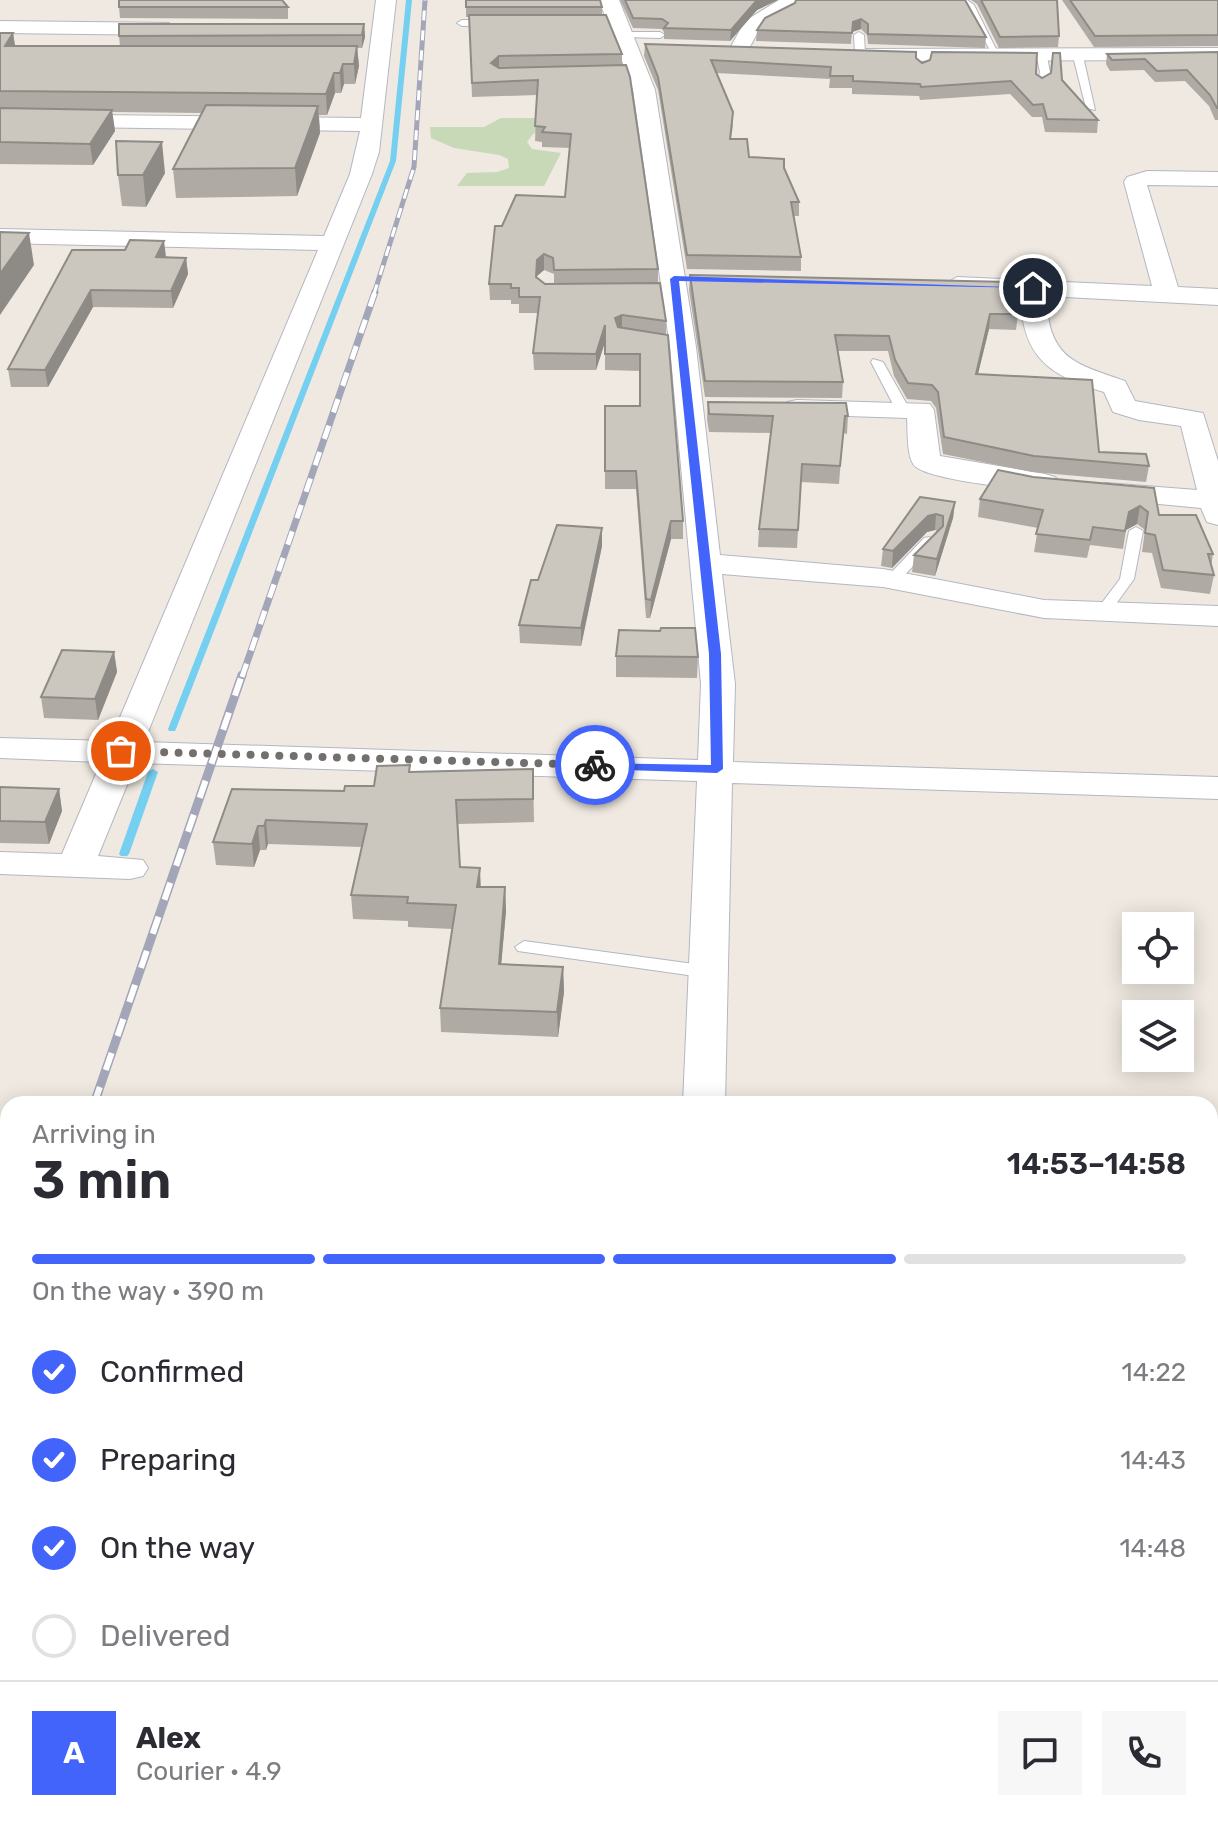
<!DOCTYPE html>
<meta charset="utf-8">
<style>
body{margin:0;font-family:Rubik,sans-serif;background:#f7f7f7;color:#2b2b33;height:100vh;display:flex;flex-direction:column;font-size:30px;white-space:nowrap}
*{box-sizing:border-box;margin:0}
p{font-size:26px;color:#7c7c81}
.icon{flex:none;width:44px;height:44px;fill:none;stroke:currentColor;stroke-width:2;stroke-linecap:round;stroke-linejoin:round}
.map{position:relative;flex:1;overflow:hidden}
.panel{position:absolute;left:0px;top:1096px;width:1218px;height:746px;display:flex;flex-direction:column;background:#fff;border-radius:24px 24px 0 0;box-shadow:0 4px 20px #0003}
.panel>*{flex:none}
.tools{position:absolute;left:1122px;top:912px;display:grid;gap:16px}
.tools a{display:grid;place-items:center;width:72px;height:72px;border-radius:0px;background:#fff;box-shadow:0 4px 20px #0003;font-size:40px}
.pin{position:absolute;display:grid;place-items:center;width:68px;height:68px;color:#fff;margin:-34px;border:4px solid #fff;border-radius:50%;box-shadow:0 2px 8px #0007}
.courier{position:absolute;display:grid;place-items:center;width:80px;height:80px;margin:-40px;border:6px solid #4264fb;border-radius:50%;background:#fff;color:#222;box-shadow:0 2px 10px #0007}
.overview em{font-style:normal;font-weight:600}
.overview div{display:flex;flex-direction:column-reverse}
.overview{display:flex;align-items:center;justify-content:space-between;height:136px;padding:0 32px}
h1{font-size:52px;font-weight:600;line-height:60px}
.bar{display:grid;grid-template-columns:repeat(4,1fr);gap:12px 8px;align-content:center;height:96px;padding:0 32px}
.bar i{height:10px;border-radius:6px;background:#e1e1e2}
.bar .on{background:#4264fb}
.bar p{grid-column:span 4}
.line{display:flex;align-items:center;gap:20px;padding:0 32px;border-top:2px solid #e1e1e2}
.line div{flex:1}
.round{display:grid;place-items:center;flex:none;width:84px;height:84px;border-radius:0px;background:#f7f7f7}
ol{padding:0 32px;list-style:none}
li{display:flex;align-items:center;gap:24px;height:88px}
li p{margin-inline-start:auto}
li .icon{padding:8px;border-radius:50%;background:#4264fb;color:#fff;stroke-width:4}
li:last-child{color:#7c7c81}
li i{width:44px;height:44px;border:4px solid #e1e1e2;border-radius:50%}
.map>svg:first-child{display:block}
.cemetery{fill:#c8d9b8}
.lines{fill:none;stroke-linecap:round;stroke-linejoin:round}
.stream{fill:#75cff0;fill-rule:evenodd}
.service-casing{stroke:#b4b7c1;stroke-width:2}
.minor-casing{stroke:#b4b7c1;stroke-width:2}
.service{fill:#fff;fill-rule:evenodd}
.minor{fill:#fff;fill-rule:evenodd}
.rail-far3-casing{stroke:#a3a6b8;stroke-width:5}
.rail-far2-casing{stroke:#a3a6b8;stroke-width:7}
.rail-far1-casing{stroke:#a3a6b8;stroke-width:9}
.rail-casing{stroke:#a3a6b8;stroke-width:11}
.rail-far3{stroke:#fff;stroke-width:3;stroke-dasharray:10;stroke-linecap:butt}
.rail-far2{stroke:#fff;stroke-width:5;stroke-dasharray:14;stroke-linecap:butt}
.rail-far1{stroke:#fff;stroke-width:6;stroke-dasharray:18;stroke-linecap:butt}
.rail{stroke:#fff;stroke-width:8;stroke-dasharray:24;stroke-linecap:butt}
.wall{fill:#afaba4;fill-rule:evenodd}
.shaded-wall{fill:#8e8b86}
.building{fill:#cbc7bf;stroke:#8e8b86;stroke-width:2}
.route{fill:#4264fb}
.done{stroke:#726f6d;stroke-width:8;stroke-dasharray:0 14.4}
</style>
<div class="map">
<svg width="1218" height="1841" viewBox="0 0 1218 1841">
<rect width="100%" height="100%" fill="#efe9e1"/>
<path class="cemetery" d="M501 118H563L533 134 527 142 532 149 561 153 544 186H457L467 173 497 172 509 168 508 159 499 155 454 148 431 138 430 127H484Z"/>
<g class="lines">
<g class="stream">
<path d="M406 0H412L396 161 176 729 175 731H169L168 729 390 161Z"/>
<path d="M153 769 158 772 129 854 127 856H121L119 854 148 772Z"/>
</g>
<g class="service-casing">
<g id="service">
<path d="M956 0H967L974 5 1001 59H995L967 9Z"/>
<path d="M492 20 495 25 462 26 457 23 462 20Z"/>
<path d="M621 32H660L665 35 660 38 624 37 621 36Z"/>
<path d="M859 32 864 35 865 54 860 57 855 54 854 35Z"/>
<path d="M1078 53 1083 56 1095 110 1086 108 1073 56Z"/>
<path d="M1042 54 1047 57 1050 72 1047 85 1042 88 1037 85 1040 72 1037 57Z"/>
<path d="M873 359 883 362 910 410 908 413 896 410 871 362Z"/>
<path d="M1136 527 1143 531 1134 579 1108 615H1098L1095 612 1120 579 1129 531Z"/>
<path d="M929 537 936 541 934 544 897 583H887V577L924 538Z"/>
<path d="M524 941 709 966 718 972 709 978 518 951 515 947Z"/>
</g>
</g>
<g class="minor-casing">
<g id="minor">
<path d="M376 0H396L379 152 372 174 144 742 698 760 701 684 670 347 633 90 599 0H619L655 90 696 347 720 555 883 569 1044 600 1218 606V626L1044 618 883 587 722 574 735 684 733 762 1218 777V799L732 783 725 1104H683L697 781 136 763 98 856 143 860 148 868 143 876 130 879 0 874V852L62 854 101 762 0 758V738L110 741 318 250 0 243V229L324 236 350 174 360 131 0 126V114L361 118Z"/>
<path d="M779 0H795L796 7 759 30 746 54H732L729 50 745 21Z"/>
<path d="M0 21 169 23 179 29 169 35 0 33Z"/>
<path d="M1218 48V60L865 61 855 55 865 49Z"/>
<path d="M1147 171 1218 172V186L1147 185 1178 287 1218 289V305L1046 296C1049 359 1073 363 1125 381L1135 401 1203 413 1218 461V525L1207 522 1201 508 1096 498 1091 492 1096 486 1106 483 1197 490 1181 426 1139 420 1113 412 1104 392C1050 376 1021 357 1021 295L957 291 945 284 957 277 1152 286 1124 182 1127 177Z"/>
<path d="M797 400 930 404 934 410 940 456 1045 474 1055 477 1060 483 1055 489 1045 492C1019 488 934 481 916 467 906 460 908 429 907 418L787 414 783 408 787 402Z"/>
<path d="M648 1834H704L703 1841H647Z"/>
</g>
</g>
<use href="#service" class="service"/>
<use href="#minor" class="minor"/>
<g class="rail-far3-casing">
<path id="rail-far3" d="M374 294 414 167 425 0"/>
</g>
<g class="rail-far2-casing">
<path id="rail-far2" d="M242 677 375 292"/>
</g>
<g class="rail-far1-casing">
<path id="rail-far1" d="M94 1104 242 675"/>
</g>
<g class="rail-casing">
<path id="rail" d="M0 1373 8 1350"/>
</g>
<use href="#rail-far3" class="rail-far3"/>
<use href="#rail-far2" class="rail-far2"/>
<use href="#rail-far1" class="rail-far1"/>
<use href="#rail" class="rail"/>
</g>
<g class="wall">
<path d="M466 0 602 7V15L622 54V65L658 269V283L666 321V335L683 521V539H671L650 618H646L636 489H605V406H640V371L605 370V342L596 370H534L533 353 538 313H519V304H511V300H490L489 284 502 226 565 197 570 148 542 147V142L535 141 537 95 472 97 469 17H466ZM544 270 554 274V284H545L537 278V276Z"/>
<path d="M620 0H778L757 10 730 41 664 39V32L662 29 633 28Z"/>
<path d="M971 0H1057L1059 36 1058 47 999 48 977 4Z"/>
<path d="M1062 0H1218V46L1094 47Z"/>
<path d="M795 3 986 37 985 48 868 44 867 35 861 29 852 32 851 44 756 41 757 30Z"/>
<path d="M119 7H288V19L120 18Z"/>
<path d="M364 24 365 37 362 48H357L359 66 355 84H344L341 93H335L327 115H319L320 133 297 196 176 198 173 169 202 113 112 112 115 131 93 165 0 164V33H13L15 46H120L119 36Z"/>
<path d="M645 44 916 58 922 63 1036 74 1042 78 1062 80 1098 120 1097 133 1045 132 1042 117H1032L1010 94 920 100 919 96 852 94V88H829L830 79 716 73 733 125 731 139 749 157 784 168 799 202V216H794L801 257V271L687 269 658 90 644 56Z"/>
<path d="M1218 52V120H1215L1209 106 1185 81 1155 82 1144 70 1110 71 1106 64 1107 54Z"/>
<path d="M165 173 146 207 122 206 118 175Z"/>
<path d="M72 250 186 258 188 274 173 308 93 307 48 387H11L8 369Z"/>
<path d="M690 275 1018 314 1016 330 989 329 978 374 1099 452 1149 466 1146 482 1032 472 943 454 936 408 931 401 907 399 894 376 888 351H838L843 382 842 398 705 397 689 290Z"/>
<path d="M708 402 848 416 847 434 843 433 839 484 801 482 797 548 758 547 759 529 771 433 709 432 707 419Z"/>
<path d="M1033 477 1154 488 1159 515 1213 554 1211 567 1214 575 1210 594 1161 588 1152 553 1142 552 1145 530 1137 524 1126 530 1123 549 1090 545 1087 558 1034 552 1038 528 978 517 980 499Z"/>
<path d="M955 502 953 518 935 576 912 572 914 555 937 531 935 530 927 532 892 568 881 566 883 549Z"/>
<path d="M602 528V546L581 646 520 643 519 625 538 580Z"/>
<path d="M660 631 698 657 697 678 616 677V656Z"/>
<path d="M114 652 117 672 98 720 44 718 41 697Z"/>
<path d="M410 765V772L533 769 534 822 458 824 460 867 481 887H505L506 911 501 964 563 967 564 992 558 1037 441 1032 440 1008 452 929 408 927V921L353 919 351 895 362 847 268 844 266 850H260L254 867 216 865 213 842 344 791 374 786Z"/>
<path d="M0 787 59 789 62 811 49 844 0 843Z"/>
</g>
<g class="shaded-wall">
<path d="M757 0H778L757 10 730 41 731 30Z"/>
<path d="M861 19V29L852 32 853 22Z"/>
<path d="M364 24 365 37 362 48V35Z"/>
<path d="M13 33 16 53 5 46Z"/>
<path d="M357 46 359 66 355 84 354 64Z"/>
<path d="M499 56V70L491 63Z"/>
<path d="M343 64 344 84 341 93 340 73Z"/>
<path d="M334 73 335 93 327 115 326 94Z"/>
<path d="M318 106 320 133 297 196 295 168Z"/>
<path d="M112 110 115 131 93 165 90 144Z"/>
<path d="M162 142 165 173 146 207 143 175Z"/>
<path d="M29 233 34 265 0 315V274Z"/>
<path d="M164 241 166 257H156Z"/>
<path d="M544 254V270L537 276 536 293 537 260Z"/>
<path d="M186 258 188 274 173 308 171 291Z"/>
<path d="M91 290 93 307 48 387 45 370Z"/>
<path d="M990 314 989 329 974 390 976 374Z"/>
<path d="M622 315V331L615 335V318Z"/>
<path d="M605 325V342L596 370V354Z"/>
<path d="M955 502 953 518 935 576 937 559Z"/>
<path d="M1140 506 1137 524 1126 530 1123 549 1129 512Z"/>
<path d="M936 514 935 530 927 532 892 568 893 551 928 516Z"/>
<path d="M671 521V539L650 618 651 600Z"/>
<path d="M602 528V546L581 646V628Z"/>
<path d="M114 652 117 672 98 720 95 699Z"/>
<path d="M59 789 62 811 49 844 45 822Z"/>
<path d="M266 820 268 844 266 850 264 826Z"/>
<path d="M258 826 260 850 254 867 252 844Z"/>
<path d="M480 868 481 892 477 887Z"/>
<path d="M505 887 506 911 499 989V964Z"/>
<path d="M563 967 564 992 558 1037 557 1012Z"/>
</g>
<g class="building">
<path d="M119 0H282L288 7H119Z"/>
<path d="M466 0H600L602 7H466Z"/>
<path d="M625 0H757L731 30 664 28 668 23 662 19 633 18Z"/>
<path d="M796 0H965L986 37 868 34V24L861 19 853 22 852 33 757 30 765 18 795 3Z"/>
<path d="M981 0H1057L1059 36 1000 37Z"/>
<path d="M1070 0H1218V35L1095 36Z"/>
<path d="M469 15H606L622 54 499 56 491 63 499 68 626 65 630 77 658 269 554 270 553 258 544 254 537 260 536 277 545 284 660 283 666 321 622 315 615 318 618 327 668 335 683 521H671L651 600 646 599 636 471H605V406H640V354H605V325L596 354 533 353 540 297H519V288H511V284H489L495 226H502L516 195 565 197 571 134 542 132 545 127 535 126 538 80 472 83Z"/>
<path d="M119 24H364L362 35 119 36Z"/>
<path d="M0 33H13L5 46H357L354 64H343L340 73H334L326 94 0 91Z"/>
<path d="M645 44 916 52V58L922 63 930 60 932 52 1037 53 1036 74 1042 78 1051 73 1053 53H1060L1062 80 1098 120 1047 119 1043 104 1033 105 1011 81 921 87 920 84 853 81V76H830L831 67 711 60 733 112 730 139H747L749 157 784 159V168L799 202H791L801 257 687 255 658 77Z"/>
<path d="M1218 52V108H1217L1210 95 1187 70 1157 71 1145 59 1112 60 1107 54Z"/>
<path d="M206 105 318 106 295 168 173 169Z"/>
<path d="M0 108 112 110 90 144 0 142Z"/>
<path d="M116 141 162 142 143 175H118Z"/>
<path d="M0 232 29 233 0 274Z"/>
<path d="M130 240 164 241 156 257 186 258 171 291 91 290 45 370 8 369 72 250H125Z"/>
<path d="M690 275 1009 282 1018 314H990L976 374 1092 380 1099 452 1146 454 1149 466 1034 456 944 437 938 392 932 385 908 383 895 360 889 336 835 335 843 382 705 381Z"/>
<path d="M708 402 846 403 848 416H845L840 466 802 464 798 530 759 529 773 416 709 414Z"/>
<path d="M998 470 1033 477 1154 488 1159 515H1196L1213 554H1208L1214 575 1163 570 1155 535 1145 533 1148 512 1140 506 1129 512 1125 531 1093 527 1090 540 1036 534 1043 510 980 499Z"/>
<path d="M920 497 955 502 937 559 914 555 943 526V516L936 514 928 516 893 551 883 549Z"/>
<path d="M557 525 602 528 581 628 519 625 531 580H538Z"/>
<path d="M661 628H695L698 657 616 656 619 630 660 631Z"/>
<path d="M62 650 114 652 95 699 41 697Z"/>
<path d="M410 765 409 772 533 769V799L456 800 460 867 480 868 477 887H505L499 964 563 967 557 1012 440 1008 456 905 407 903 408 897 351 895 367 824 266 820 264 826H258L252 844 213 842 232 789 344 791 345 786H374L377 766Z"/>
<path d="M0 787 59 789 45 822 0 821Z"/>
</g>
<path class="route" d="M674 276 1037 288 679 281 721 654 723 769 717 773 595 769 591 768V763L711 765 709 654 670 279Z"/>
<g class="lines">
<path class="done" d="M121 751 595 765"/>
</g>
</svg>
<div class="tools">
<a><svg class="icon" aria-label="locate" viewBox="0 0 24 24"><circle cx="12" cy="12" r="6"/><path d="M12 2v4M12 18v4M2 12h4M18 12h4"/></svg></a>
<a><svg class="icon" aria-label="layers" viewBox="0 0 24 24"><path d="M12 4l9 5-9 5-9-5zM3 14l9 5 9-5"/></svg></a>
</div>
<div class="pin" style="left:121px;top:751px;background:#ea580c"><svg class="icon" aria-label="bag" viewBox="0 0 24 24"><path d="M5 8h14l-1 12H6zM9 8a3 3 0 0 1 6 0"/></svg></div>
<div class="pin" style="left:1033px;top:288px;background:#1f2937"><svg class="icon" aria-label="home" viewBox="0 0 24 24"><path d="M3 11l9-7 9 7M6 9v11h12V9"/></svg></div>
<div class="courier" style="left:595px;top:765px"><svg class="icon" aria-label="bike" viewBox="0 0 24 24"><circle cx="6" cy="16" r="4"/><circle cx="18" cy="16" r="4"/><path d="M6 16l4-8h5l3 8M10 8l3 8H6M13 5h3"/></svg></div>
<section class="panel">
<div class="overview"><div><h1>3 min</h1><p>Arriving in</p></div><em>14:53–14:58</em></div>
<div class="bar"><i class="on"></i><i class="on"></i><i class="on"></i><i></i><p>On the way · 390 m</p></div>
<ol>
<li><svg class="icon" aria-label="check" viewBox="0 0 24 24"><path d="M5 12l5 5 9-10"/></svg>Confirmed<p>14:22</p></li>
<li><svg class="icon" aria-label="check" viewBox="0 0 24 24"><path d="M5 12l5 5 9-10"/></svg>Preparing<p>14:43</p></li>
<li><svg class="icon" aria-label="check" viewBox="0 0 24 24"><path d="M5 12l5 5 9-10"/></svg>On the way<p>14:48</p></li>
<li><i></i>Delivered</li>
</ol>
<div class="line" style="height:144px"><b class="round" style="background:#4264fb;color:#fff">A</b><div><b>Alex</b><p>Courier · 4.9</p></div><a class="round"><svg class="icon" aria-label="chat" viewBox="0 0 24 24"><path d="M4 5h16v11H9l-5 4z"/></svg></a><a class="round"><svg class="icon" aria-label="phone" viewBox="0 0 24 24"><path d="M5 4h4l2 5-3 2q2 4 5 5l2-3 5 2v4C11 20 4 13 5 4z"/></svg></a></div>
</section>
</div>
